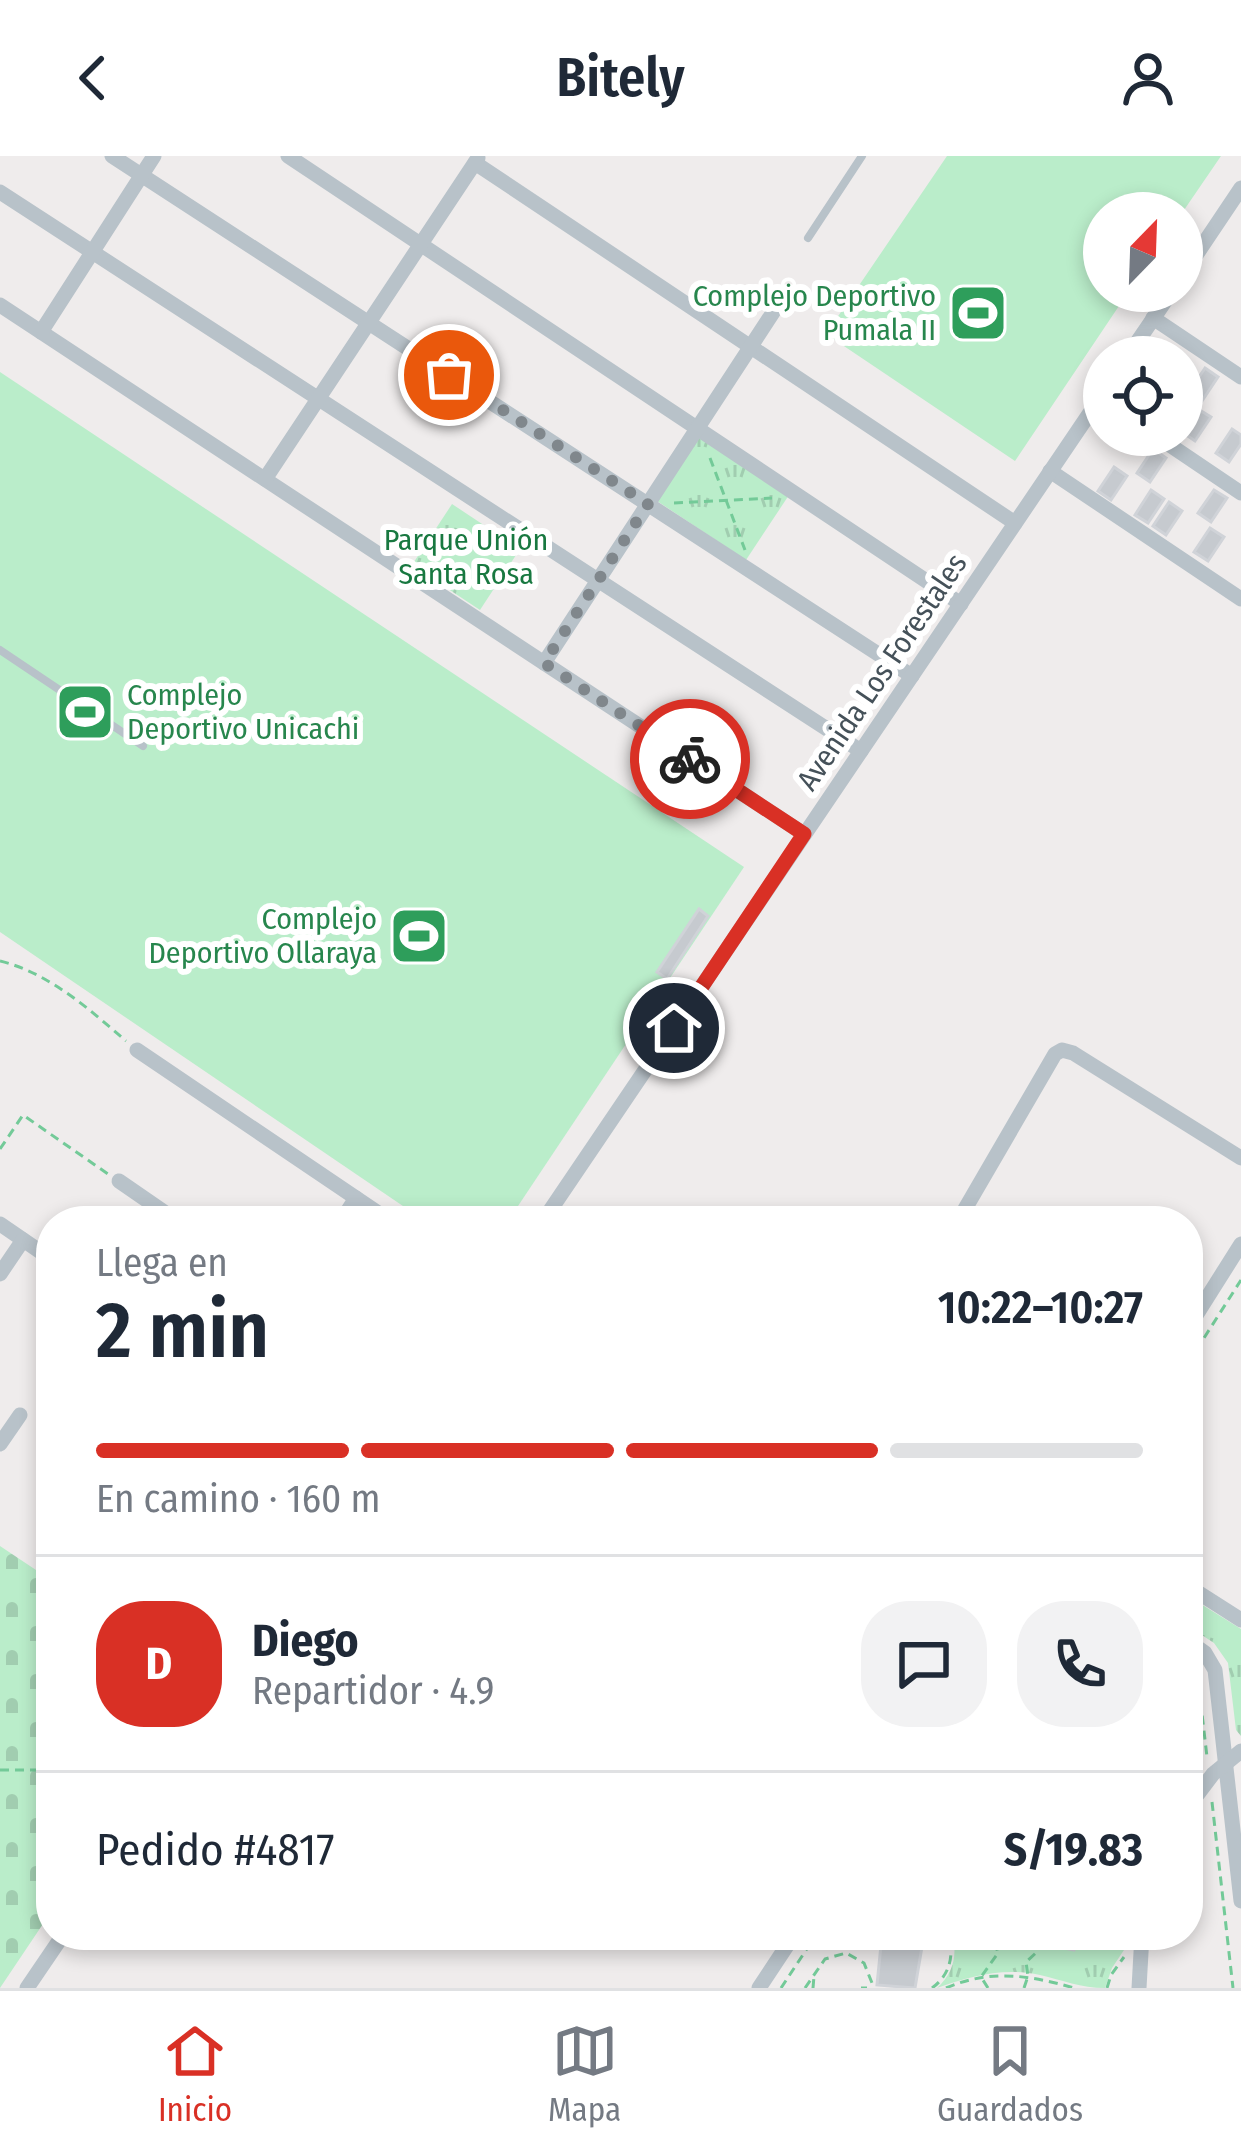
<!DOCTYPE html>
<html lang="es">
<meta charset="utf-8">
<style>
body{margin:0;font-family:"Fira Sans Condensed",sans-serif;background:#f2f2f3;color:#1f2937;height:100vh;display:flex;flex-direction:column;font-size:45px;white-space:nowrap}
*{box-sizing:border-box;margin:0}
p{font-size:39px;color:#747a83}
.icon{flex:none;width:66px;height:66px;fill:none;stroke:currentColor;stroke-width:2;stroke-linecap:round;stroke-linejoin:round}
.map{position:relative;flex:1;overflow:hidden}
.sheet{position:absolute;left:36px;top:1050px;width:1167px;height:744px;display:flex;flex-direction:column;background:#fff;border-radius:48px;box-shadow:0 6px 18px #0003}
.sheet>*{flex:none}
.needle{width:78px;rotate:23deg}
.controls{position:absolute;left:1083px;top:36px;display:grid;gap:24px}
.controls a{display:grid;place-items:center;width:120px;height:120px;border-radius:50%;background:#fff;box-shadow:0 6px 18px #0003;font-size:60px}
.pin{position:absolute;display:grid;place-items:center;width:102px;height:102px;color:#fff;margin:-51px;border:6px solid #fff;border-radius:50%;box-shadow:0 3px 12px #0007}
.courier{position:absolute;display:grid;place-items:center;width:120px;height:120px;margin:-60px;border:9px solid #d93025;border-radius:50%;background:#fff;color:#222;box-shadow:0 3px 15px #0007}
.overview em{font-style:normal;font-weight:600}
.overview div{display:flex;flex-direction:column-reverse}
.overview{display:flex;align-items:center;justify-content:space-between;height:204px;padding:0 60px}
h1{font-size:78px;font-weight:600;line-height:90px}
.bar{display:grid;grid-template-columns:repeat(4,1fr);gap:18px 12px;align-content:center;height:144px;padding:0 60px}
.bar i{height:15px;border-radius:9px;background:#e0e1e3}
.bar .on{background:#d93025}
.bar p{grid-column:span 4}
.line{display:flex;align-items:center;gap:30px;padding:0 60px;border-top:3px solid #e0e1e3}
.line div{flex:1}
.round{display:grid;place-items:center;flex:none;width:126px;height:126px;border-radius:48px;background:#f2f2f3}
header{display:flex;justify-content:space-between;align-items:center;height:156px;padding:0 60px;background:#fff;font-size:54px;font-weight:600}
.tabs{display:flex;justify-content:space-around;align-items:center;height:168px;border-top:3px solid #e0e1e3;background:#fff;font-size:33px;color:#747a83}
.tabs a{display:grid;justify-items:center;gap:6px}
.tabs .on{color:#d93025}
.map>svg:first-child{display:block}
.grass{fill:url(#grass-tufts)}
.cemetery{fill:url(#cemetery-stones)}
.pitch{fill:#baedca}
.building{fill:#c6cacf;stroke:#d0d3d8;stroke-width:3}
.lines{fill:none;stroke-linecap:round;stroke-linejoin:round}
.path{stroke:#73ca98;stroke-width:3;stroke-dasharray:9 6;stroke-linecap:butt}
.service{stroke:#b8c2c9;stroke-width:8}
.minor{stroke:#b8c2c9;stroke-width:15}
.done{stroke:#80878c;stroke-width:12;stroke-dasharray:0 21.6}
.route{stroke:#d93025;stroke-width:15}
.labels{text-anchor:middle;stroke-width:12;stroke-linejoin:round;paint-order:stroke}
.leisure-label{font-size:30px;fill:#27864d;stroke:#fff;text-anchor:end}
.park-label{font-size:30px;fill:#187840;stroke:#fff}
.street-label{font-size:30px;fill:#455159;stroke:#fff}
</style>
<header><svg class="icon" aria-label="back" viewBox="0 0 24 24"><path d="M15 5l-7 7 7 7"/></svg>Bitely<svg class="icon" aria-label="person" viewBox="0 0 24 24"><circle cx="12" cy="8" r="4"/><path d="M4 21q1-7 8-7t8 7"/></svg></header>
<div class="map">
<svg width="1241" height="1832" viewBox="0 0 1241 1832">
<defs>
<pattern id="grass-tufts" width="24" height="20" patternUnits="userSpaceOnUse" patternTransform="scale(3)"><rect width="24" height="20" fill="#baedca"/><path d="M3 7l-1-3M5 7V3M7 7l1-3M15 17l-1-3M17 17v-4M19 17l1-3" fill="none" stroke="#a1cdb0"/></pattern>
<pattern id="cemetery-stones" width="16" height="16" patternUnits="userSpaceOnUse" patternTransform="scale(3)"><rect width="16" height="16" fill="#baedca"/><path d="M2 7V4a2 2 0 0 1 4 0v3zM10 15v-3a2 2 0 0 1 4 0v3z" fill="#a1cdb0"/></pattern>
</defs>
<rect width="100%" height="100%" fill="#efecec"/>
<g class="grass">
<path d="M700 280 789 339 746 404 657 345Z"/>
<path d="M452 348 520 393 480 454 412 409Z"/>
<path d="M1188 1440 1241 1473V1580L1236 1574 1228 1507 1214 1487 1188 1470Z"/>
<path d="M952 1779H1116L1124 1794 1112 1812 1105 1832C1081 1832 1062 1824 1040 1819 1003 1811 971 1820 937 1832 953 1818 958 1799 952 1779Z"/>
</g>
<path class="cemetery" d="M0 1390 51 1424V1756L0 1832Z"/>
<g class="pitch">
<path d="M947 0H1221L1182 57H1104V135H1129L1015 305 826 178Z"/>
<path d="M0 216 744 711 508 1065H425L0 776Z"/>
<path d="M488 376 516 395 480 450 451 431Z"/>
</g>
<g class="building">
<path d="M1205 212 1218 221 1202 245 1189 236Z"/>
<path d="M1198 253 1211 261 1195 285 1182 276Z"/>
<path d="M1232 273 1241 279V288L1229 306 1216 297Z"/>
<path d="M1153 293 1166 302 1150 326 1137 317Z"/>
<path d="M1114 311 1127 320 1111 344 1098 335Z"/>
<path d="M1151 334 1164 343 1148 367 1135 359Z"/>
<path d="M1214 334 1227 342 1211 366 1198 357Z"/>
<path d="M1169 346 1182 355 1166 379 1153 370Z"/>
<path d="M1210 372 1224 381 1208 405 1194 396Z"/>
<path d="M699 753 708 760 667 823 657 816Z"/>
<path d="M882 1779H924L915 1832 877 1829Z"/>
<path d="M1019 1779H1081L1080 1785 1076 1784 1074 1794 1018 1783Z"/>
</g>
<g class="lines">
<g class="path">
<path d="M710 302 745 394"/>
<path d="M674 347 772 342"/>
<path d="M0 805C49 817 89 853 126 885"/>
<path d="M0 993 23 959 108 1018"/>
<path d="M1188 1207 1241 1124"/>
<path d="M1197 1515 1207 1601"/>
<path d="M1188 1547 1191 1566 1188 1580"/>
<path d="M0 1614H51"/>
<path d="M1212 1646 1233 1832"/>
<path d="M781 1832 816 1779"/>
<path d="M805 1832 825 1803 846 1797 864 1807 874 1832"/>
<path d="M813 1832 814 1820"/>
<path d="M861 1832H867"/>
<path d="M932 1832C950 1819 954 1800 949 1779"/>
<path d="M946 1832C990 1813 1029 1819 1074 1832"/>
<path d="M988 1832 981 1821 998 1797 996 1790 990 1785"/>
<path d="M1024 1832 1028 1820 1026 1806 1038 1795"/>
<path d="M1107 1832 1111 1819 1124 1801"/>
</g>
<g class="service">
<path d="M808 82 862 0"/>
<path d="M0 494 143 590"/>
</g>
<g class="minor">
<path d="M112 0 912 520"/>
<path d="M288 0 961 448"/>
<path d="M475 7 1015 367"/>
<path d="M0 36 861 595"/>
<path d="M1182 120 1241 32"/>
<path d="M0 149 804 678"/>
<path d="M1153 162 1241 221"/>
<path d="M41 176 154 0"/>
<path d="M1127 201 1172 135"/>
<path d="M1155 279 1241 337"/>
<path d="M1050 315 1241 443"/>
<path d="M265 323 478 2"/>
<path d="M544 507 774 155"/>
<path d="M137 894 390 1065"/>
<path d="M119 1025 177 1065"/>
<path d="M341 1065 356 1042"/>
<path d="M543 1065 1104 236"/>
<path d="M958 1065 1055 898 1062 894 1073 897 1241 1002"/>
<path d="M0 1068 51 1103"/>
<path d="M0 1118 23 1084"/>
<path d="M1188 1172 1241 1088"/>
<path d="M0 1288 20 1259"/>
<path d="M1188 1430 1241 1464"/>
<path d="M1188 1485 1205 1497 1215 1514 1241 1745"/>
<path d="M1188 1651 1213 1618 1241 1595"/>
<path d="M27 1832 63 1779"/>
<path d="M759 1832 794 1779"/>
<path d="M1139 1832 1142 1779"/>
</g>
</g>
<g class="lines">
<path class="done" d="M449 219 648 348 544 507 690 603"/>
<path class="route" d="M674 872 804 678 690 603"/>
</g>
<defs>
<g id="stadium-square" transform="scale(3)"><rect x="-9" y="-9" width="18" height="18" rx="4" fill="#2e9e5b" stroke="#fff"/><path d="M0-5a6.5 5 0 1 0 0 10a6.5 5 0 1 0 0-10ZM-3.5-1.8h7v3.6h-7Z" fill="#fff"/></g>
</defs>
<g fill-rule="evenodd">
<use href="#stadium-square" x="978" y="157"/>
<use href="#stadium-square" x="85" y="556"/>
<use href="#stadium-square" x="419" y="780"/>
</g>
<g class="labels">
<g class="leisure-label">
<text x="936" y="150">Complejo Deportivo<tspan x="936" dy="34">Pumala II</tspan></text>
<text x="127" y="549" text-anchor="start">Complejo<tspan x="127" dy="34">Deportivo Unicachi</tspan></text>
<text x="377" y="773">Complejo<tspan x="377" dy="34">Deportivo Ollaraya</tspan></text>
</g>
<g class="park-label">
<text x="466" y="394">Parque Unión<tspan x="466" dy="34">Santa Rosa</tspan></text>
</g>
<g class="street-label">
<text transform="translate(882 516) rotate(-56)" y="10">Avenida Los Forestales</text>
</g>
</g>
</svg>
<div class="controls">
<a><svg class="needle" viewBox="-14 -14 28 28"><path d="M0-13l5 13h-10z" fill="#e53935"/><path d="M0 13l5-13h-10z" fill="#747a83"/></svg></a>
<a><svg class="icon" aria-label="locate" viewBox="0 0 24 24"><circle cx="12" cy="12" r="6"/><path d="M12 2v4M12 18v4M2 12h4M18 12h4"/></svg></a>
</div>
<div class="pin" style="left:449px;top:219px;background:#ea580c"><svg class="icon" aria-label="bag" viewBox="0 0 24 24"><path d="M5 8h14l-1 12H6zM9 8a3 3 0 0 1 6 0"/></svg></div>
<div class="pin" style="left:674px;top:872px;background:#1f2937"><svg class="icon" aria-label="home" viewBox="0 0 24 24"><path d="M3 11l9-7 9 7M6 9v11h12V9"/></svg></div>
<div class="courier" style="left:690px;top:603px"><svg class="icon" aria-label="bike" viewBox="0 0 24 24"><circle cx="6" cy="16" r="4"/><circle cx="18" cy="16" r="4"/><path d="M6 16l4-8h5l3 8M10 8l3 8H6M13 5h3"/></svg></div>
<section class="sheet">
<div class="overview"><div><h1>2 min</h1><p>Llega en</p></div><em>10:22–10:27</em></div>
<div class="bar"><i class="on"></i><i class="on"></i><i class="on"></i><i></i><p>En camino · 160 m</p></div>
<div class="line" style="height:216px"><b class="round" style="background:#d93025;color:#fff">D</b><div><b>Diego</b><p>Repartidor · 4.9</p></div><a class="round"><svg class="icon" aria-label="chat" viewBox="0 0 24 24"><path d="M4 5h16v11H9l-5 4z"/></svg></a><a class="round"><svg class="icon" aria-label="phone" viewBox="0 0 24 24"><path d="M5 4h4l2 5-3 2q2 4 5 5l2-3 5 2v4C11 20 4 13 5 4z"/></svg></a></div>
<div class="line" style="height:156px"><div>Pedido #4817</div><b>S/19.83</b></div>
</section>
</div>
<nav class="tabs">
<a class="on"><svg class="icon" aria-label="home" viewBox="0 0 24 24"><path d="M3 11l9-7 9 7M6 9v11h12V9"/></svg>Inicio</a>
<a><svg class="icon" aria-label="map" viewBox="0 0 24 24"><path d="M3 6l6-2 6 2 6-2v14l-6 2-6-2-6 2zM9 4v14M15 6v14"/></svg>Mapa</a>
<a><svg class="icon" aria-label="saved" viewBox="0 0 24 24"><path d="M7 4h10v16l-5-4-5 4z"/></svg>Guardados</a>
</nav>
